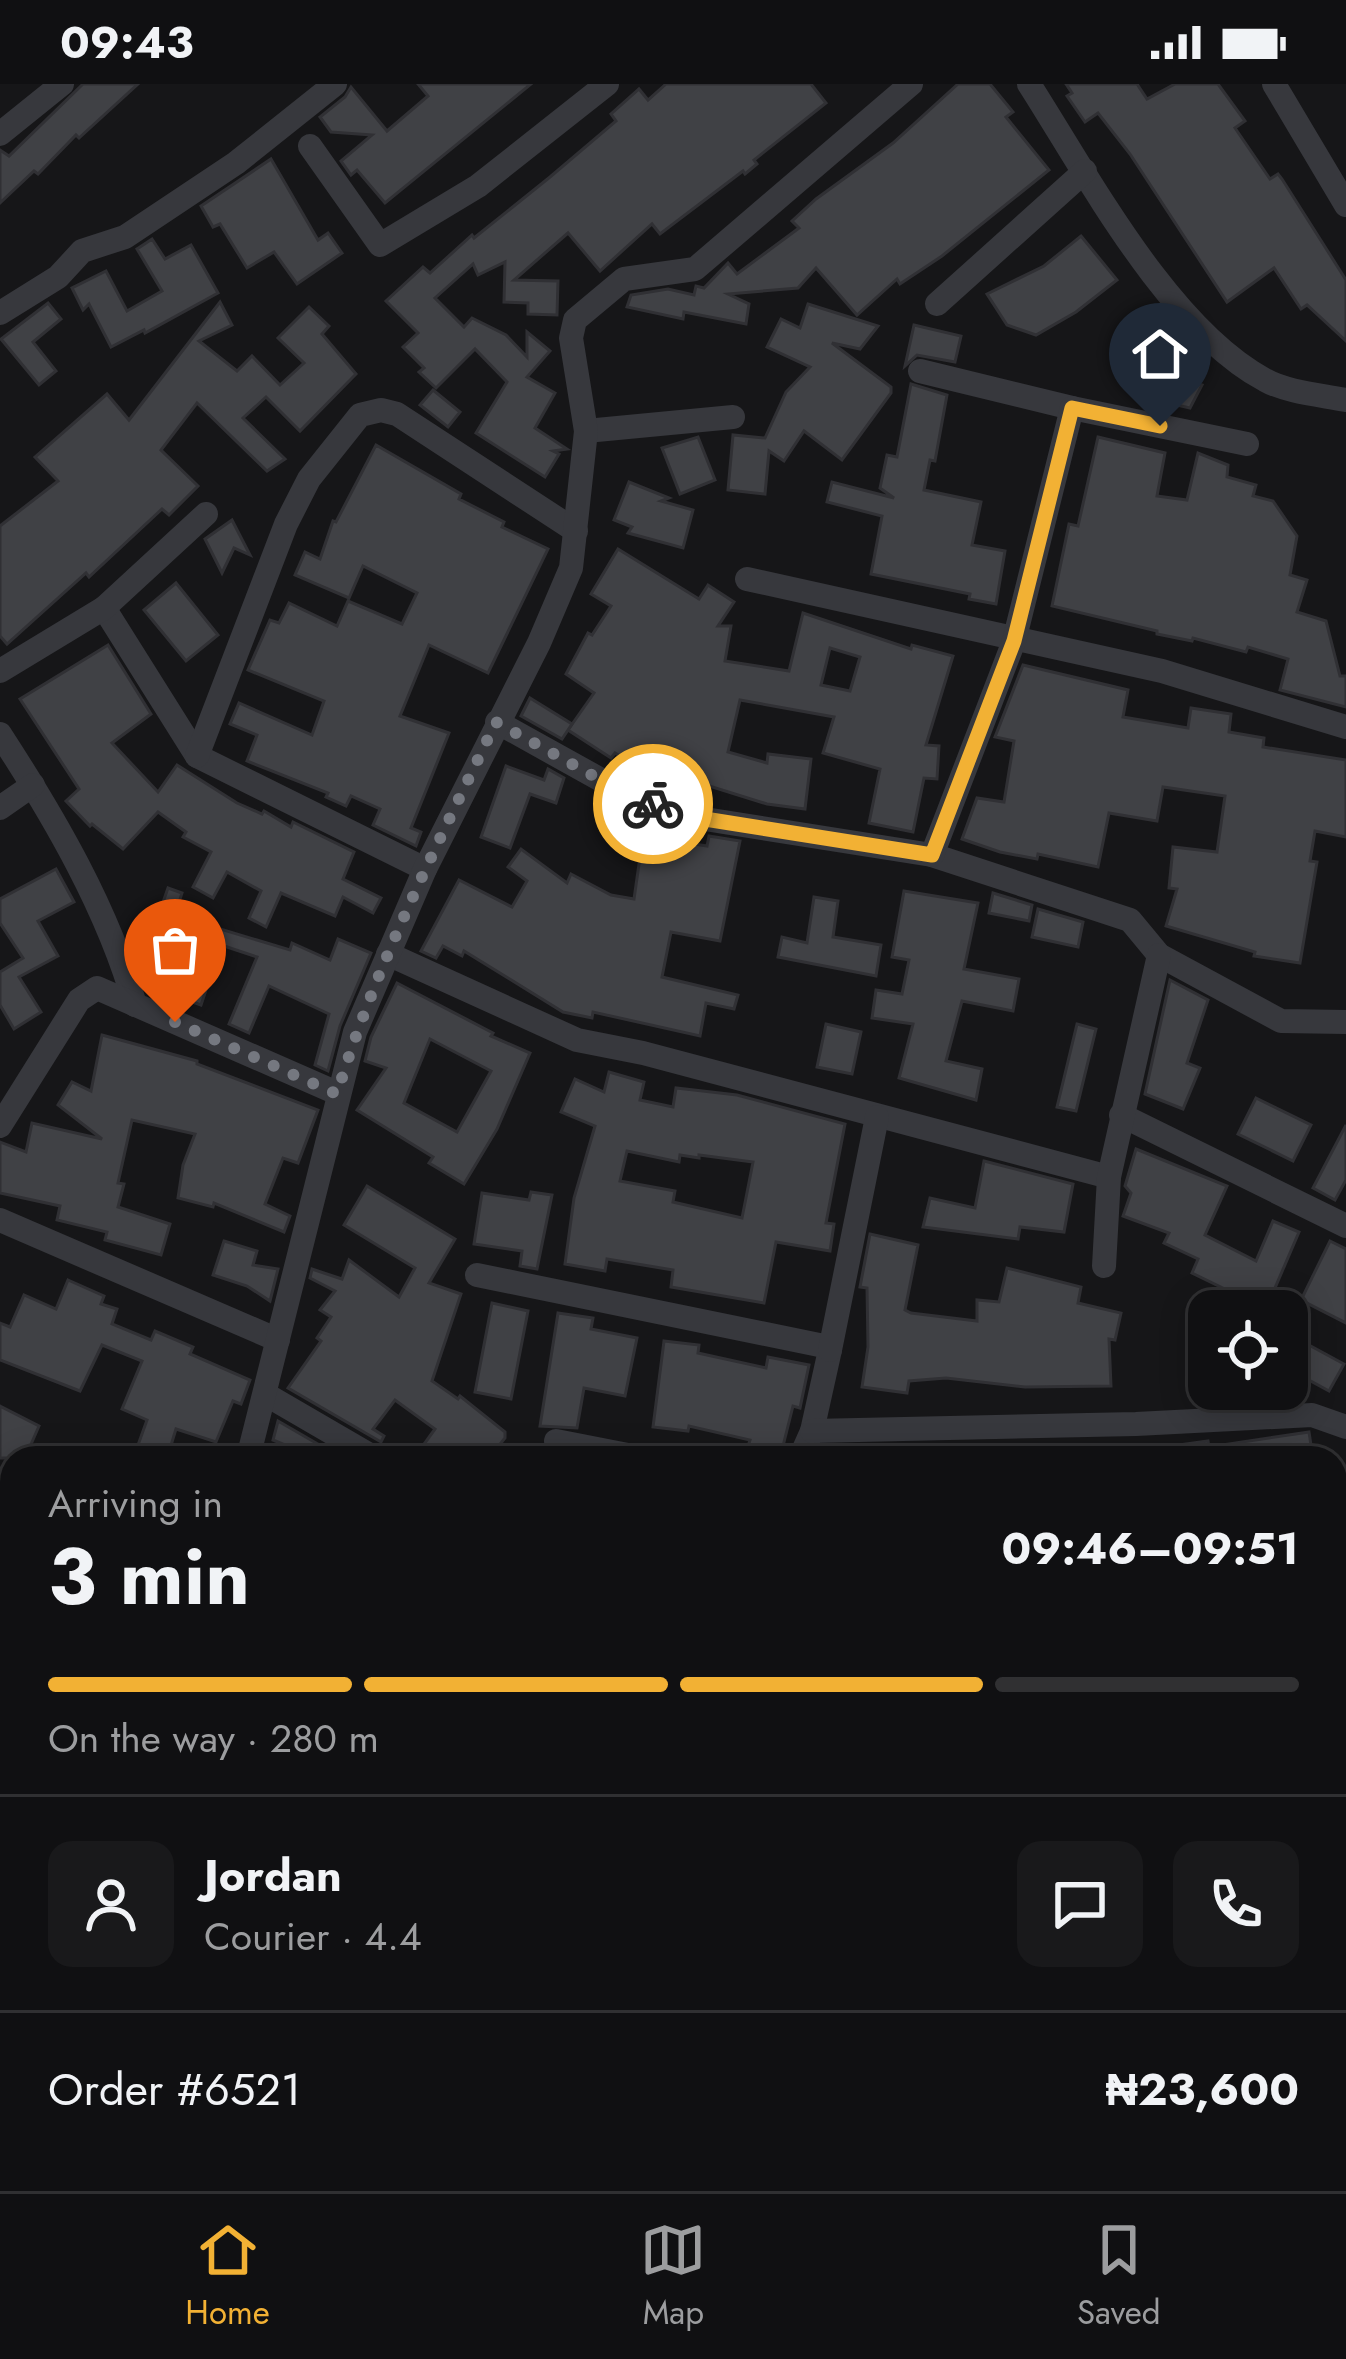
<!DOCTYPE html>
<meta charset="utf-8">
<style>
body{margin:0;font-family:Jost,sans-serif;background:#19191b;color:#f1f3f6;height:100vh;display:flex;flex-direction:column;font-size:45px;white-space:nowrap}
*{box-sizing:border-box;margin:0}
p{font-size:39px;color:#9c9d9f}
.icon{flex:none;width:66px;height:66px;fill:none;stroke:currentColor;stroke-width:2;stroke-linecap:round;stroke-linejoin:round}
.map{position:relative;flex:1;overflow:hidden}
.details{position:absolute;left:0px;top:1362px;width:1347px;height:747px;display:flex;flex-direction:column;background:#101012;border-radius:36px 36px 0 0;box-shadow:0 6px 30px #0003,0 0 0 3px #303032}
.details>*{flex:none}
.tools{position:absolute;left:1188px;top:1206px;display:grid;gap:24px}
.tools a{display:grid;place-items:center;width:120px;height:120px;border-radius:24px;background:#101012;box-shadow:0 6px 30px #0003,0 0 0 3px #303032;font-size:60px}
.pin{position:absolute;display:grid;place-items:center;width:102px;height:102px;color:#fff;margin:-123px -51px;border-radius:50% 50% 50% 0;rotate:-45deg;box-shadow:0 0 12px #0007}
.pin .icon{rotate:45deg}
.courier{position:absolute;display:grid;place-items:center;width:120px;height:120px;margin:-60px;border:9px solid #f2b134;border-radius:50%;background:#fff;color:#222;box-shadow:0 3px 15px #0007}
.summary em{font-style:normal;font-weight:700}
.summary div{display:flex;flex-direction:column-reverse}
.summary{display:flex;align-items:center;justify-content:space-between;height:204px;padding:0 48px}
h1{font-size:78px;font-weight:700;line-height:90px}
.bar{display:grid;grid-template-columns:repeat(4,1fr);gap:18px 12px;align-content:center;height:144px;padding:0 48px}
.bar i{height:15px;border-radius:9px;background:#303032}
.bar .on{background:#f2b134}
.bar p{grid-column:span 4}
.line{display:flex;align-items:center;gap:30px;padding:0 48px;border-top:3px solid #303032}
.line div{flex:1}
.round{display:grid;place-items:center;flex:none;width:126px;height:126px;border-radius:24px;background:#19191b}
.status{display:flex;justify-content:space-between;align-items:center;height:84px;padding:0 60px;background:#101012;direction:ltr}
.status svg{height:33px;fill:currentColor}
.tab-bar{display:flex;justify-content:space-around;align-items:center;height:168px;border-top:3px solid #303032;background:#101012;font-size:33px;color:#9c9d9f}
.tab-bar a{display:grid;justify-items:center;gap:6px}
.tab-bar .on{color:#f2b134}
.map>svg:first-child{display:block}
.building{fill:#404145;stroke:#303034;stroke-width:3;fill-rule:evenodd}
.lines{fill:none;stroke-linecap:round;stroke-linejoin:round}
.minor{stroke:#37383d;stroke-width:24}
.done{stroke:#757880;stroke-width:12;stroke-dasharray:0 21.6}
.route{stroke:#f2b134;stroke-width:15}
</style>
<div class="status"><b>09:43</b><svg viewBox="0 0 49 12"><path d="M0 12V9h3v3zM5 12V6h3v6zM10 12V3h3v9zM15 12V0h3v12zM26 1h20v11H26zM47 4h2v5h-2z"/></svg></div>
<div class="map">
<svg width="1346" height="2107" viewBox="0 0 1346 2107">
<rect width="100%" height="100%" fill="#161618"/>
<g class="building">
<path d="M83 0H138L79 54 76 51 38 90 34 87 0 119V66L9 72Z"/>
<path d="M418 0H531L385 119 357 86 351 91 341 77 372 51 331 48 320 33 345 13 351 3 387 47 428 12Z"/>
<path d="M666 0H811L826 19 754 76 757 80 745 90 743 87 660 150 652 140 600 187 568 149 514 196 558 197 557 231 528 230V219L504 218 505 178 478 191 473 180 435 214 464 243 472 234 506 251 527 273V248L550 267 527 293 555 309 535 344 567 365 553 367 559 370 545 393 476 349 507 298 475 265 436 304 419 288 424 284 403 263 418 249 386 217 423 183 430 189 472 151 474 154 550 93 616 37 611 30 639 5 648 16Z"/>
<path d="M958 0H990L1013 28 1006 33 1049 86 942 172 900 200 897 195 857 231 816 184 798 204 728 210 749 220 746 240 684 228 683 235 627 223 631 211 668 205 694 211 696 202 704 204 728 179 737 190 799 144 792 137 816 115 893 59Z"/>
<path d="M1066 0H1137L1147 15 1175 0H1218L1245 37 1235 44 1270 95 1278 90 1282 95 1346 196V257L1307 221 1301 225 1274 184 1227 218 1130 70 1098 29 1085 38 1067 12 1072 9Z"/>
<path d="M271 75 318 156 328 149 342 169 297 200 274 168 247 184 220 140 213 143 201 122Z"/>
<path d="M1081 152 1117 196 1076 228 1036 251 1007 241 987 210 1044 182Z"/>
<path d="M152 155 165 175 191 161 218 209 145 249 144 246 111 263 89 220 83 226 72 204 106 187 127 227 162 207 137 165Z"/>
<path d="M220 218 232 241 199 257 237 287 252 272 280 301 304 279 278 254 309 223 329 242 322 250 356 290 300 347 266 313 243 334 285 375 267 387 197 319 161 366 198 402 169 431 162 425 89 493 86 489 7 560 0 552V442L58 397 35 373 107 310 129 336Z"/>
<path d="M48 219 61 235 33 258 56 287 39 301 1 255Z"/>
<path d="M808 220 878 242 860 265 832 259 891 303V309L842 376 804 347 784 377 769 367 765 410 728 406 733 351 765 354 786 308 810 283 767 263 781 235 800 244Z"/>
<path d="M914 241 961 252 955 278 917 271 905 282Z"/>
<path d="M1174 293 1202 301 1190 324 1163 318Z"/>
<path d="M911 300 947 311 935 377 930 376 924 406 981 418 972 461 1005 467 996 520 969 515 970 510 871 490 882 432 827 418 832 398 894 414 880 404 887 371 897 373Z"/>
<path d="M433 306 460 328 448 343 420 321Z"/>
<path d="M698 353 715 396 680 410 662 364Z"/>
<path d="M1098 353 1165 369 1157 412 1187 416 1198 369 1228 381 1227 393 1256 401 1253 412 1273 417 1297 452 1290 491 1307 496 1297 528 1326 537 1340 592H1346V623L1280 606 1288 575 1248 563 1246 568 1193 554 1192 557 1157 550V547L1052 522 1069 440 1078 442Z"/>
<path d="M376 361 461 410 459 415 504 438 502 443 548 465 488 589 429 561 400 632 449 649 411 744 421 748 416 762 373 741 380 725 351 712 346 722 326 713 328 709 247 677 257 651 230 640 239 619 312 651 324 617 248 586 270 536 279 539 289 519 337 542 348 517 402 540 417 509 363 482 349 514 295 491 305 468 320 475 333 437 336 438Z"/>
<path d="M629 398 669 414 661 417 693 426 683 464 628 449 632 443 614 436Z"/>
<path d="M232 436 250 471 234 464 222 489 205 455Z"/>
<path d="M618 465 699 515 708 501 734 518 718 542H731L725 577 789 587 803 529 911 565 912 561 953 572 926 661 939 662 937 695 924 694 913 748 869 739 880 685 823 669 834 633 740 616 728 668 767 679 768 670 811 675 805 725 767 720 655 685 651 691 615 669 611 674 568 646 594 609 566 590 588 549 592 551 611 522 591 510ZM830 564 860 573 850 607 821 601Z"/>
<path d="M176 499 218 551 186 577 144 526Z"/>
<path d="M108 561 151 630 112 659 158 708 177 681 237 719 262 730 264 727 291 743 293 738 354 768 343 795 381 814 373 829 343 813 335 832 281 809 266 843 249 834 261 807 227 788 213 814 193 803 211 768 183 753 186 748 158 728 123 765 92 740 90 742 66 717 79 705 20 615Z"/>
<path d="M1023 581 1128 606 1123 633 1188 644 1191 624 1231 630 1229 648 1264 654 1263 663 1346 676V753L1315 747 1310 777 1317 778 1300 879 1254 872 1255 868 1166 842 1177 805 1169 804 1173 763 1217 768 1225 712 1163 703 1157 737 1109 729 1098 783 1038 770 1037 775 1000 768 962 755 977 714 1004 718 1014 657 995 653Z"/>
<path d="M530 614 572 640 562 655 521 632Z"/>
<path d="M506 682 544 696 548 685 564 694 556 719 530 710 510 764 481 753Z"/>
<path d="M643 752 707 762 709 752 740 757 720 857 671 848 662 893 738 911 734 925 706 919 700 952 593 928 592 934 563 928 464 867 462 872 443 862 436 874 421 867 459 796 512 823 527 797 508 783 521 765 567 799 571 790 611 811 634 815Z"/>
<path d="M56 785 74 818 38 837 58 872 19 893 41 928 14 945 0 921V888L23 874 0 839V815Z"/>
<path d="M168 804 182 809 177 825 154 844Z"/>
<path d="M904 807 978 819 964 885 1019 895 1013 927 962 917 946 977 982 985 976 1016 899 994 913 940 872 934 876 906 902 910 909 876 892 873Z"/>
<path d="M993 809 1032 821 1029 837 989 829Z"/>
<path d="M814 813 838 817 833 853 881 861 876 892 778 873 782 853 807 859Z"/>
<path d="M1038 825 1083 838 1078 863 1032 853Z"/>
<path d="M177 832 290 866 292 859 330 876 338 855 371 869 340 942 328 987 315 981 329 930 269 902 249 949 229 940 257 873 221 861 201 921 181 914 184 905 158 897Z"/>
<path d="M1170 896 1208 916 1187 979 1200 984 1183 1025 1145 1010Z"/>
<path d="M397 899 493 949 491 952 530 969 497 1045 464 1100 429 1079 433 1073 357 1026 386 984 365 977 371 953ZM430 955 491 987 457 1048 404 1019Z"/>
<path d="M826 940 861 948 852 990 817 983Z"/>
<path d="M1077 940 1096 945 1076 1027 1057 1023Z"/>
<path d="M102 951 197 977V980L318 1026 298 1079 283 1074 265 1120 290 1132 284 1148 214 1119 213 1123 178 1114 183 1081 195 1050 132 1036 118 1099 124 1100 118 1123 170 1140 161 1171 105 1156 107 1148 57 1136 60 1122 0 1109V1058L26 1068 32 1039 102 1055 58 1021 72 998 91 1007Z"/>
<path d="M609 988 644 998 640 1016 673 1023 676 1004 694 1006 737 1011 845 1040 826 1139 834 1140 830 1167 776 1158 764 1219 671 1203 673 1186 607 1175 605 1187 565 1180 574 1114 595 1042 561 1028 575 995 604 1008ZM627 1067 679 1078 680 1071 699 1074V1071L753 1078 742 1134 673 1118 675 1107 620 1097Z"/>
<path d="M1256 1014 1311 1041 1293 1077 1238 1050Z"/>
<path d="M1346 1041V1096L1335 1116 1313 1104Z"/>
<path d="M1136 1065 1227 1102 1205 1151 1256 1177 1273 1137 1299 1148 1266 1225 1192 1189 1198 1175 1164 1159 1169 1149 1123 1132 1131 1109 1125 1102Z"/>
<path d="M984 1077 1073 1100 1064 1148 1020 1143 1018 1155 923 1143 930 1114 975 1124Z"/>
<path d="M367 1102 455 1155 429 1199 461 1210 432 1297 458 1315 460 1312 505 1348V1354L489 1374H414L435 1345 395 1316 373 1345 384 1352 381 1358 288 1304 321 1257 317 1254 331 1233 320 1226 335 1207 310 1194 312 1185 342 1195 349 1176 399 1213 415 1184 344 1141Z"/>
<path d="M531 1108 552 1111 537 1185 520 1182 522 1167 474 1160 482 1109 529 1116Z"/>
<path d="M870 1150 918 1161 905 1226 911 1229 977 1237V1216L999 1218 1007 1184 1081 1203 1078 1219 1121 1229 1115 1256 1109 1255 1111 1302 1025 1303 946 1294 909 1297 907 1309 862 1303 868 1263 867 1204 860 1203Z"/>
<path d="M224 1157 257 1167 253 1181 278 1185 270 1217 247 1202 213 1191Z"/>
<path d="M1330 1157 1346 1165V1239L1301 1216Z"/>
<path d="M68 1196 104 1212 101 1220 117 1225 112 1240 151 1256 155 1247 193 1263 190 1270 250 1296 241 1320 233 1317 216 1358 176 1345 168 1371 138 1361 147 1336 122 1325 142 1277 102 1261 80 1307 0 1276V1239L10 1243 24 1211 56 1225Z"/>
<path d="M492 1219 528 1227 511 1315 475 1308Z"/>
<path d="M558 1229 593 1234 591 1245 637 1254 625 1312 584 1304 577 1344 540 1342Z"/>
<path d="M1296 1254 1344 1280 1329 1307 1287 1284V1270Z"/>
<path d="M664 1257 699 1261 698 1269 766 1284 768 1273 809 1281 800 1324 793 1322 780 1374 746 1369 750 1356 689 1342 688 1347 653 1343Z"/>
<path d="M0 1322 39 1342 25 1374H0Z"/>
<path d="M278 1337 342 1374H316L273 1356Z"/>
<path d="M1309 1348 1313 1374H1157V1364L1208 1357 1209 1363Z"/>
</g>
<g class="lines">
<g class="minor">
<path d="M1029 0C1088 92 1168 244 1265 296 1286 308 1321 311 1346 316"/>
<path d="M1274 0 1346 121"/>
<path d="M0 50 62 0"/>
<path d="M310 62 380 161 478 102 607 0"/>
<path d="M937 220 1085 87"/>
<path d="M0 229 58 193 82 167 125 153 236 79 335 0"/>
<path d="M920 287 1072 324 1247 360"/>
<path d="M586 347 733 333"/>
<path d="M747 495 1162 587 1346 643"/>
<path d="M104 524 197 672 425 785"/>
<path d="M0 587 104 524 206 430"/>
<path d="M497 638 621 707 686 732 932 771 1130 836 1159 871 1281 937 1346 938"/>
<path d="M0 650C54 733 108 825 135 921"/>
<path d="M197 672 286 440 309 395 360 331 381 326 397 330 576 447"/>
<path d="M0 724 33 701"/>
<path d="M932 771 1014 557 1072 324"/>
<path d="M388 870 577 956 643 969 1109 1093"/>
<path d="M1121 1031 1346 1142"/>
<path d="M0 1042 79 916 97 904 337 1009"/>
<path d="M0 1136 278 1256"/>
<path d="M1104 1182 1109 1093 1159 871"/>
<path d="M477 1191 824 1262 830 1266 812 1347 800 1374"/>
<path d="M830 1266 877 1033"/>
<path d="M265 1310 375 1374"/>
<path d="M812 1347 1136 1340 1312 1331 1346 1343"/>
<path d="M556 1357 643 1374"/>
<path d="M248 1374 355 948 425 785 539 559 571 484 586 347 571 254 575 236 624 195 695 185 911 0"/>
<path d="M0 1416 12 1420"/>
<path d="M1335 1521 1346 1502"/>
<path d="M1335 1554 1346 1555"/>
<path d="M1335 1946 1346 1947"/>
<path d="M0 2052 12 2051"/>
<path d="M116 2097 134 2107"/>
<path d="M906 2097 921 2107"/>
<path d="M451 2107 458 2097"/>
<path d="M746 2107 752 2097"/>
<path d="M1026 2107 1033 2097"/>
<path d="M1296 2107 1300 2097"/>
</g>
</g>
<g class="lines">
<path class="done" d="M175 938 337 1010C376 880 438 759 496 638L621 707 653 720"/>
<path class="route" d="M653 720 686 732 932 771 1014 557 1072 324 1160 342"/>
</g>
</svg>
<div class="tools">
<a><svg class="icon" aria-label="locate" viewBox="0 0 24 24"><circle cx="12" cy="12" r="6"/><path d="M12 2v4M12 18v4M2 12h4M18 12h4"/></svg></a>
</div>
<div class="pin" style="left:175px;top:938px;background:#ea580c"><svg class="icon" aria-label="bag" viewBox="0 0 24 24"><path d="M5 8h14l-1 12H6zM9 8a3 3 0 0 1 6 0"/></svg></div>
<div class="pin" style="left:1160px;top:342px;background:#1f2937"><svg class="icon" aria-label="home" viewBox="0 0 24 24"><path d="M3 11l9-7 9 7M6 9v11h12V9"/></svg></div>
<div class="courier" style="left:653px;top:720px"><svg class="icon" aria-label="bike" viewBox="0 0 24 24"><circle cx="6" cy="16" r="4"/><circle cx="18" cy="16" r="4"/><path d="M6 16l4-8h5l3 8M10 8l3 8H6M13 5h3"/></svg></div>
<section class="details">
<div class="summary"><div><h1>3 min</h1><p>Arriving in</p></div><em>09:46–09:51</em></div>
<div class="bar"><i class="on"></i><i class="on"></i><i class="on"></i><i></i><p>On the way · 280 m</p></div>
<div class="line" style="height:216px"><a class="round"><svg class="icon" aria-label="person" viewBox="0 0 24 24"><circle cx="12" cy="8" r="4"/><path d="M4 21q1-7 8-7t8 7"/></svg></a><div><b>Jordan</b><p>Courier · 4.4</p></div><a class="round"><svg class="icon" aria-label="chat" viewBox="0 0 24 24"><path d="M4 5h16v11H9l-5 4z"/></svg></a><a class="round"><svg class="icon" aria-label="phone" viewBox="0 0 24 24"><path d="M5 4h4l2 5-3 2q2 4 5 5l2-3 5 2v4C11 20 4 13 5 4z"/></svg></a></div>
<div class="line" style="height:156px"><div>Order #6521</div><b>₦23,600</b></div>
</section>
</div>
<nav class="tab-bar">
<a class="on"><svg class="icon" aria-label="home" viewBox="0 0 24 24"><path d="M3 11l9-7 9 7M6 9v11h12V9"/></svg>Home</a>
<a><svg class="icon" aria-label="map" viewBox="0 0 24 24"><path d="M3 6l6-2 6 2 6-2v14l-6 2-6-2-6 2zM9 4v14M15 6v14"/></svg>Map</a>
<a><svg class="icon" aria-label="saved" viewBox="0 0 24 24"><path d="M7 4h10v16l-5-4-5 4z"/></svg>Saved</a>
</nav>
